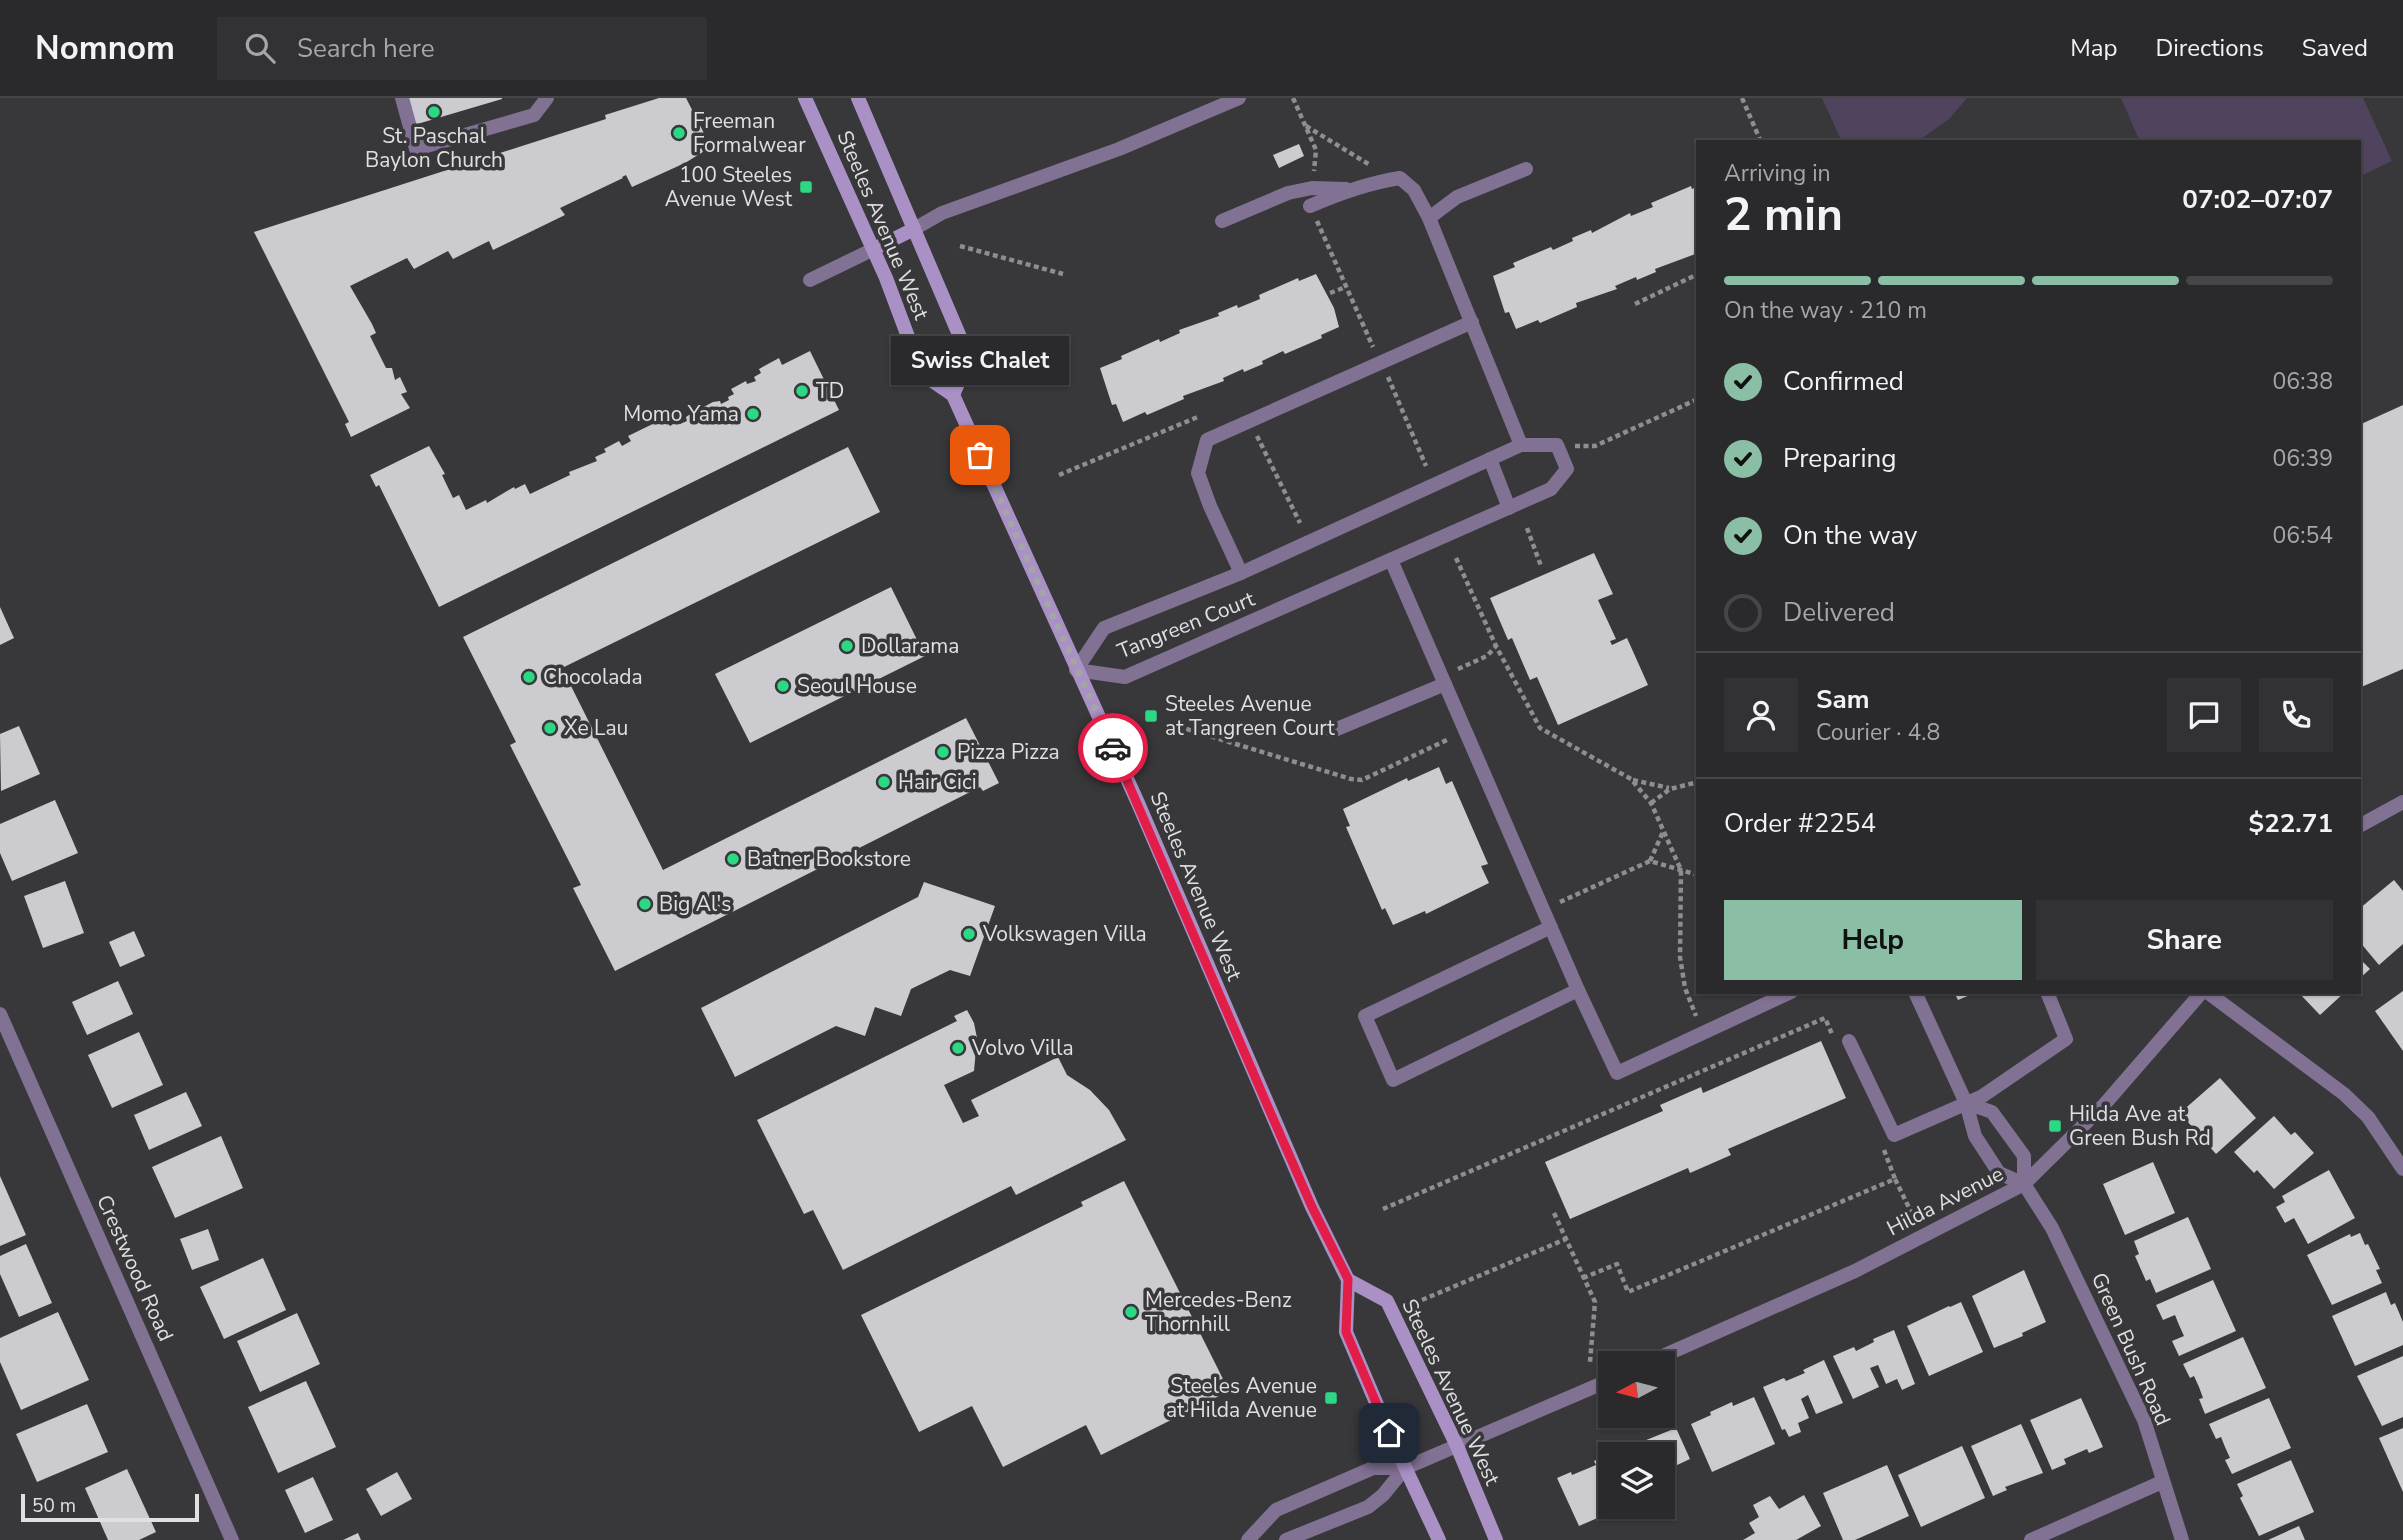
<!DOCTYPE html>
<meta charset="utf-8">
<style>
body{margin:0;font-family:"Nunito Sans",sans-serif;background:#323134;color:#f1f3f6;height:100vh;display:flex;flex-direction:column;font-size:26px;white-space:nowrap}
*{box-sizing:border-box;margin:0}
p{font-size:23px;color:#a5a6a9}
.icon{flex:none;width:38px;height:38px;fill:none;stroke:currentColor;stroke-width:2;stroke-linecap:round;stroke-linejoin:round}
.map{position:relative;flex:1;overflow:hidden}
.sheet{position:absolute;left:1696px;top:42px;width:665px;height:854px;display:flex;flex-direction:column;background:#2a292c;border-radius:0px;box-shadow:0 2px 5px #0004,0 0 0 2px #464548}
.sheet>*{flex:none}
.needle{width:46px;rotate:263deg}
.tools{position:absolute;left:1598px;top:1253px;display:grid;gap:14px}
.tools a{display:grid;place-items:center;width:77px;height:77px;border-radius:0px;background:#2a292c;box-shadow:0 2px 5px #0004,0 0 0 2px #464548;font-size:35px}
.scale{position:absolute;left:21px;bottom:18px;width:178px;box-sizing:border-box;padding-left:7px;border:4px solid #e0dfe1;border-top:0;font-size:19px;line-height:24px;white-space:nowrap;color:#e0dfe1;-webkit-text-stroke:5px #38373a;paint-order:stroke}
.pin{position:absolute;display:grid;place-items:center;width:60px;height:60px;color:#fff;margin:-30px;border-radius:14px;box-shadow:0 4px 10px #0006}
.courier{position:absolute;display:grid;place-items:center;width:70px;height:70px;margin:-35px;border:5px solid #e11d48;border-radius:50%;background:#fff;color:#222;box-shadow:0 2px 9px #0007}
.bubble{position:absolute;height:49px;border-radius:0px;background:#2a292c;box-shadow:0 2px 5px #0004,0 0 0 2px #464548;font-size:23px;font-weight:700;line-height:49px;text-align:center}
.overview em{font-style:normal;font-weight:700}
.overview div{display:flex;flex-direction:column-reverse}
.overview{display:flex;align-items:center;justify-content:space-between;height:119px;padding:0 28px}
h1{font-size:46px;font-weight:700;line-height:52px}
.bar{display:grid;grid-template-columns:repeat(4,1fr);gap:10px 7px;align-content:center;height:84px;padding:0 28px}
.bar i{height:9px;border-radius:5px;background:#464548}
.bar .on{background:#8abfa5}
.bar p{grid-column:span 4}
.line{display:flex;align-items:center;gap:18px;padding:0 28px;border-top:2px solid #464548}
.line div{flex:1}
.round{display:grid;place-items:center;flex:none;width:74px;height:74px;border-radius:0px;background:#323134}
ol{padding:0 28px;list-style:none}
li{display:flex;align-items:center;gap:21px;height:77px}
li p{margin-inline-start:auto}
li .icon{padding:7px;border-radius:50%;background:#8abfa5;color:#111;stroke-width:4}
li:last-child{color:#a5a6a9}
li i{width:38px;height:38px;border:4px solid #464548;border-radius:50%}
.button{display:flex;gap:14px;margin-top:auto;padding:14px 28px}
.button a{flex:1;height:80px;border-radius:0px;background:#8abfa5;color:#111;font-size:28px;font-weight:700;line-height:80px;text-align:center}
.button a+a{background:#323134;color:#f1f3f6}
header{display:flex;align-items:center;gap:42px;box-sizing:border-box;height:98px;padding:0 35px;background:#2a292c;border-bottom:2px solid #464548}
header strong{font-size:33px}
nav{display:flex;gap:38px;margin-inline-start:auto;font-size:24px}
.search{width:490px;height:63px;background:#323134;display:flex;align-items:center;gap:18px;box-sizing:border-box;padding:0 24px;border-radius:0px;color:#a5a6a9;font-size:26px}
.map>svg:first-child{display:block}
.green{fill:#50435e}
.building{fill:#cccbcf}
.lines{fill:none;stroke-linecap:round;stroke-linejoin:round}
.path{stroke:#8e8d8f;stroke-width:4.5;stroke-dasharray:5 3.5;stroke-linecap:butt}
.service{stroke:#817193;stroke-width:14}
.minor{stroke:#817193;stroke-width:14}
.tertiary{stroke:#817193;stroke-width:14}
.secondary{stroke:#a991c6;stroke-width:14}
.done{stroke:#a5a4a7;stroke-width:7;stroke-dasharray:0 12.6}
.route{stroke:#e11d48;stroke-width:9}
.poi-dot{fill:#2cd884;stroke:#38373a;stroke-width:2.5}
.labels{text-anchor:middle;stroke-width:7;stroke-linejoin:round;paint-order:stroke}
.poi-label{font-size:21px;fill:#e0dfe1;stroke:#38373a;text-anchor:start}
.street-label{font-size:21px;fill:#e0dfe1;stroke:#38373a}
</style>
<header>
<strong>Nomnom</strong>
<div class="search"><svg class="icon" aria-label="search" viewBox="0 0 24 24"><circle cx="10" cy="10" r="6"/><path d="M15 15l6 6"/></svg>Search here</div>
<nav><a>Map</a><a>Directions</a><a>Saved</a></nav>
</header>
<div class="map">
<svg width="2403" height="1442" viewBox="0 0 2403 1442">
<rect width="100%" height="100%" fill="#38373a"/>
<g class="green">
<path d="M1822 0H1967L1949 21 1917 44H1842Z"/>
<path d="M2121 0H2363L2392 63 2359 79V44H2140Z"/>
</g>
<g class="building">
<path d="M406 0H502V1L414 27Z"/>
<path d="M659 0H686L711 49 685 65 632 89 626 77 622 79 623 80 560 110 565 117 493 152 489 143 453 161 448 153 414 171 407 160 350 188 372 226 376 235 370 238 386 270H392L395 282 400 279 407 294 401 296 410 310 351 339 345 326 349 324 254 134 606 21 605 17Z"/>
<path d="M1299 46 1304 58 1279 70 1273 57Z"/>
<path d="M1691 88 1692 91 1698 88V155L1655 171 1656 174 1637 182 1636 179 1615 188 1617 191 1576 205 1577 209 1540 225 1538 222 1516 231 1509 214 1505 215 1493 178 1515 169 1513 165 1551 149 1553 152 1573 143 1572 140 1591 132 1592 135 1630 115 1631 118 1653 109 1651 105Z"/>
<path d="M1316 176 1334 210 1339 229 1321 237 1322 240 1285 256 1283 253 1262 263 1263 266 1244 274 1243 271 1223 280 1224 283 1183 298 1184 301 1147 317 1145 314 1123 324 1116 306 1112 307 1100 270 1122 261 1121 258 1159 241 1160 244 1180 235 1179 232 1219 218 1218 215 1237 207 1238 210 1260 201 1259 197 1298 180 1299 183Z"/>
<path d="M810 253 839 312 439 509 379 387 376 389 370 377 429 348 445 376 442 377 453 400 459 397 466 412 486 402 487 405 514 389 515 391 525 386 530 396 570 377 569 374 597 363 595 359 606 354 604 351 619 343 622 348 631 343 628 338 665 320 670 328 678 323 680 326 687 323 686 319 692 315 713 304 720 303 721 306 729 302 728 299 734 296 731 291 746 283 747 286 756 283 754 279 761 275 759 271 779 260 782 267Z"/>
<path d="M2403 307V571L2359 590V327Z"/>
<path d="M848 349 880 414 562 570 663 772 966 620 999 685 983 693 980 689 615 873 573 790 581 787 510 647 516 644 463 539Z"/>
<path d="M1594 455 1613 496 1598 502 1616 541 1610 543 1612 547 1627 540 1648 587 1558 627 1537 579 1530 582 1512 540 1508 542 1490 500Z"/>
<path d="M891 489 925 558 750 645 715 576Z"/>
<path d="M0 509 14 540 0 547Z"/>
<path d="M19 628 40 676 1 693 0 636Z"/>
<path d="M1439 669 1446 686 1452 683 1488 766 1481 768 1489 785 1426 816 1425 813 1393 827 1385 810 1382 812 1346 729 1350 728 1343 711 1407 680 1408 683Z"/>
<path d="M55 702 78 755 12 783 0 755V726Z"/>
<path d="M2394 782 2403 793V846L2379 867 2359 843V811Z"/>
<path d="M65 783 84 835 43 850 24 798Z"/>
<path d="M924 784 995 808 970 878 950 872 911 891 901 918 875 909 865 938 836 928 735 979 701 910 918 799Z"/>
<path d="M134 833 145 858 120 869 109 844Z"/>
<path d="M2359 860 2370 871 2359 881Z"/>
<path d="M118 883 133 916 87 937 72 904Z"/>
<path d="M2403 893V953L2375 913Z"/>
<path d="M1954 894H1977L1958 902Z"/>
<path d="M2298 894H2345L2320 917Z"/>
<path d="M967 912 974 925 977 940 974 973 944 987 963 1025 979 1018 971 1002 1058 959 1067 977 1090 992 1109 1012 1126 1042 1016 1097 1011 1088 843 1172 813 1112 804 1116 757 1022 957 923 954 918Z"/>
<path d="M139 934 163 987 112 1010 88 957Z"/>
<path d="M1821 943 1846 1000 1728 1051 1731 1057 1690 1075 1688 1070 1570 1121 1545 1064 1663 1013 1660 1007 1701 989 1703 995Z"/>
<path d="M2220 980 2256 1020 2216 1056 2180 1015Z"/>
<path d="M186 994 202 1028 149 1052 134 1017Z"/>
<path d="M2274 1018 2291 1037 2295 1034 2314 1055 2274 1091 2257 1072 2254 1075 2234 1054Z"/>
<path d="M221 1038 243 1090 175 1120 152 1069Z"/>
<path d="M2153 1064 2175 1115 2125 1137 2103 1086Z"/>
<path d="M2329 1072 2355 1120 2308 1146 2294 1120 2285 1125 2276 1109 2285 1104 2282 1098Z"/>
<path d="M0 1078 26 1137 0 1148Z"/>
<path d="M1124 1083 1229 1293 1101 1357 1086 1327 1003 1369 972 1308 919 1334 861 1217 1083 1108 1081 1104Z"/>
<path d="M2188 1119 2211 1171 2156 1195 2150 1181 2146 1183 2135 1158 2139 1156 2134 1143Z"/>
<path d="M208 1131 219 1162 192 1172 180 1141Z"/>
<path d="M2360 1135 2365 1147 2368 1146 2380 1171 2376 1172 2382 1185 2332 1207 2307 1157 2350 1136 2351 1139Z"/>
<path d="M26 1146 52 1205 19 1219 0 1176V1158Z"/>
<path d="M263 1160 286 1212 224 1241 200 1189Z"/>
<path d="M2024 1172 2046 1224 2022 1235 2023 1238 1994 1250 1972 1198Z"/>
<path d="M2213 1182 2236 1233 2179 1258 2172 1243 2184 1238 2179 1227 2175 1217 2163 1222 2156 1207Z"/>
<path d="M2386 1194 2391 1207 2395 1205 2403 1224V1247L2355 1268 2332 1218Z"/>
<path d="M1961 1204 1983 1254 1929 1278 1907 1228 1949 1208 1950 1209Z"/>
<path d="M58 1214 89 1282 21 1312 0 1264V1240Z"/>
<path d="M297 1215 320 1266 260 1294 237 1243Z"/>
<path d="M1894 1232 1915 1286 1902 1292 1897 1281 1886 1286 1878 1267 1870 1270 1879 1289 1853 1301 1833 1258 1854 1249 1856 1253 1874 1244 1873 1241Z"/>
<path d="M2243 1239 2266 1290 2205 1316 2199 1301 2203 1300 2199 1289 2194 1278 2190 1280 2183 1266Z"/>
<path d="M2403 1258V1319L2382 1328 2357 1278Z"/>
<path d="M1824 1262 1843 1305 1816 1316 1808 1297 1801 1301 1809 1320 1798 1325 1801 1334 1789 1339 1785 1331 1782 1332 1763 1289 1784 1280 1786 1283 1805 1275 1803 1272Z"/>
<path d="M306 1283 336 1349 278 1375 248 1309Z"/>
<path d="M1754 1299 1775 1346 1712 1374 1691 1326 1711 1317 1710 1314 1732 1304 1733 1308Z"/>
<path d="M2081 1300 2103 1349 2089 1355 2087 1351 2064 1361 2066 1366 2052 1372 2030 1322Z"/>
<path d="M2269 1300 2291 1350 2232 1376 2225 1362 2230 1360 2225 1349 2221 1339 2216 1341 2209 1326Z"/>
<path d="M87 1306 108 1354 37 1384 16 1336Z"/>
<path d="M2021 1326 2043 1375 2005 1389 2007 1392 1993 1398 1971 1348Z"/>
<path d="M1676 1330 1690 1361 1662 1374V1356H1621L1619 1353Z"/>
<path d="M2403 1330V1394L2379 1340Z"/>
<path d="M1962 1348 1985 1400 1921 1429 1898 1377Z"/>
<path d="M1607 1358 1610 1364V1409H1623L1579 1428 1557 1380 1571 1374 1572 1377 1596 1367 1594 1363Z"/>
<path d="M2291 1362 2314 1414 2259 1438 2240 1400 2243 1398 2237 1386Z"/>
<path d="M1887 1367 1909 1418 1855 1442H1843L1823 1395Z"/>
<path d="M127 1371 156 1434 139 1442H108L85 1390Z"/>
<path d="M397 1374 412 1401 381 1418 366 1391Z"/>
<path d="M313 1379 333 1422 305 1435 285 1392Z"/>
<path d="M1804 1397 1821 1428 1796 1442H1743L1755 1435 1749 1425 1759 1419 1753 1407 1770 1398 1779 1411Z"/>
<path d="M2299 1428 2305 1442H2268Z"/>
<path d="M358 1435 361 1442H343Z"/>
</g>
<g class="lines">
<g class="path">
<path d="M1293 0 1316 52 1314 73"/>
<path d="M1742 0 1761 44"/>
<path d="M1306 28 1370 67"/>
<path d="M1317 123 1373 249"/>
<path d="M960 148 1063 176"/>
<path d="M1330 195 1346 189"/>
<path d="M1635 206 1698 176"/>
<path d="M1388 279 1426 368"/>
<path d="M1257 338 1300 425"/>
<path d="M1575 348H1595L1698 301"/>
<path d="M1059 377 1200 318"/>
<path d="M1527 430 1541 468"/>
<path d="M1456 460 1496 548 1540 630 1631 681 1651 705 1681 772 1680 859 1685 890 1696 918"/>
<path d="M1458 571 1487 558 1496 548"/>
<path d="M1170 626 1351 681 1362 682 1449 641"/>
<path d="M1633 682 1669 690"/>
<path d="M1651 705 1670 691 1698 684"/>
<path d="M1650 763 1663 734"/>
<path d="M1560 804 1650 763 1698 777"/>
<path d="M1884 1052 1895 1081"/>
<path d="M1383 1111 1825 920 1832 936"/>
<path d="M1554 1115 1595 1204 1590 1264"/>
<path d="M1583 1180 1617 1166 1628 1194 1895 1081 1914 1120"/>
<path d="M1422 1202 1566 1141"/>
</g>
<g class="service">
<path d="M402 0 416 51 534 17 547 0"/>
<path d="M1310 108C1340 95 1368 85 1400 80L1414 92 1429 120 1521 347"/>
<path d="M1429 120 1457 99 1526 71"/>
<path d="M1222 123 1288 95 1312 90 1346 91"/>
<path d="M914 131 942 115 1119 51 1239 0"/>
<path d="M810 182 874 151"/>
<path d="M1391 462 1578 892 1393 982 1365 918 1551 829"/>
<path d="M1241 475 1210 408 1198 375 1207 342 1472 224"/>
<path d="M1332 633 1445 586"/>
<path d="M1578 892 1617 975 1791 894"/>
<path d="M1915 894 1966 1005 1975 1038 1999 1075 2024 1086V1058L1992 1014 1966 1005"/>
<path d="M1849 943 1894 1037 1981 999 2066 941 2047 894"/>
</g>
<g class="minor">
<path d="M1521 347H1557L1567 371 1551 391 1125 579 1076 572 1104 530 1241 475Z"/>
<path d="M1490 361 1509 410"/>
<path d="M2207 894 2344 996 2368 1019 2403 1071"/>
<path d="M0 916 232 1442"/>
<path d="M2024 1086 2052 1130 2144 1322 2182 1442"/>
<path d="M2031 1442 2162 1384"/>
</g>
<g class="tertiary">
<path d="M2359 728 2403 704"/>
<path d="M1647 1265 1855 1173 2024 1086 2103 1008 2202 894"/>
<path d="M1248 1442 1276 1412 1373 1370H1405L1610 1282"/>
<path d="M1286 1442 1368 1409 1383 1397 1405 1370"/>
</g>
<g class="secondary">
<path d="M805 0 886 180 922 276 953 297 1138 705 1312 1109 1348 1182 1346 1234 1389 1335 1439 1442"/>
<path d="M858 0 969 260 953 297"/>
<path d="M874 151 914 131"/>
<path d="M1348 1182 1387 1203 1457 1348 1496 1442"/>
</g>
</g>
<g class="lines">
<path class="done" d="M980 357 1113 650"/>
<path class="route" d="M1113 650 1268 1009 1312 1109 1348 1181 1346 1234 1389 1335"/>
</g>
<g class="poi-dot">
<circle cx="434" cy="14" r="7"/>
<circle cx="679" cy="35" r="7"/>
<rect x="799" y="82" width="14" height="14" rx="3.5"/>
<circle cx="802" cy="293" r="7"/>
<circle cx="753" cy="316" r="7"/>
<circle cx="847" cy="548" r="7"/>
<circle cx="529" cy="579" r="7"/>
<circle cx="783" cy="588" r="7"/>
<rect x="1144" y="611" width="14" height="14" rx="3.5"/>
<circle cx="550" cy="630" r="7"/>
<circle cx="943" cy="654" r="7"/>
<circle cx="884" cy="684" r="7"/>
<circle cx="733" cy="761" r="7"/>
<circle cx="645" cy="806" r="7"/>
<circle cx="969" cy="836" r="7"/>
<circle cx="958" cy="950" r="7"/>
<rect x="2048" y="1021" width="14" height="14" rx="3.5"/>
<circle cx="1131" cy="1214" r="7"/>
<rect x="1324" y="1293" width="14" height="14" rx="3.5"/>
</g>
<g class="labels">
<g class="poi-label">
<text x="693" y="30">Freeman<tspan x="693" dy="24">Formalwear</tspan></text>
<text x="434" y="45" text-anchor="middle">St. Paschal<tspan x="434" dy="24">Baylon Church</tspan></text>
<text x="792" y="84" text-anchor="end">100 Steeles<tspan x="792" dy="24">Avenue West</tspan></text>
<text x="816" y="300">TD</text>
<text x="739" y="323" text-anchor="end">Momo Yama</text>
<text x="861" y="555">Dollarama</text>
<text x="543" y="586">Chocolada</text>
<text x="797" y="595">Seoul House</text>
<text x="1165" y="613">Steeles Avenue<tspan x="1165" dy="24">at Tangreen Court</tspan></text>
<text x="564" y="637">Xe Lau</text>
<text x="957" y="661">Pizza Pizza</text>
<text x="898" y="691">Hair Cici</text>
<text x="747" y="768">Batner Bookstore</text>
<text x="659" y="813">Big Al's</text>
<text x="983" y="843">Volkswagen Villa</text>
<text x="972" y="957">Volvo Villa</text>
<text x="2069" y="1023">Hilda Ave at<tspan x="2069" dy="24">Green Bush Rd</tspan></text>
<text x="1145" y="1209">Mercedes-Benz<tspan x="1145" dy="24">Thornhill</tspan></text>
<text x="1317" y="1295" text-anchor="end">Steeles Avenue<tspan x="1317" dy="24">at Hilda Avenue</tspan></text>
</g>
<g class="street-label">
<text transform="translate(883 127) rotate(67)" y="7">Steeles Avenue West</text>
<text transform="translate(1186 527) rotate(-22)" y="7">Tangreen Court</text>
<text transform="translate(1196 788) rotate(67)" y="7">Steeles Avenue West</text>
<text transform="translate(1945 1103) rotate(-27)" y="7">Hilda Avenue</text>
<text transform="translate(135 1170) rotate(66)" y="7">Crestwood Road</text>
<text transform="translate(2131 1251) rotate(66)" y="7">Green Bush Road</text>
<text transform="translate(1451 1294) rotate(65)" y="7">Steeles Avenue West</text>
</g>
</g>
</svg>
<div class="tools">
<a><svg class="needle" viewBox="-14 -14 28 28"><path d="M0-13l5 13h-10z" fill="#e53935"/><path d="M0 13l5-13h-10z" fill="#a5a6a9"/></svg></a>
<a><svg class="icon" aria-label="layers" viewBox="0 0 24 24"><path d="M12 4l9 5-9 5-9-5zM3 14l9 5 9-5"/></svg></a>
</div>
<div class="scale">50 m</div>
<div class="pin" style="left:980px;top:357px;background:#ea580c"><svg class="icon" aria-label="bag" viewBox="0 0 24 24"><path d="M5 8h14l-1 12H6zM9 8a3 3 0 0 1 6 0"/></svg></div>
<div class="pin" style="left:1389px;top:1335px;background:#1f2937"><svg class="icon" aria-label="home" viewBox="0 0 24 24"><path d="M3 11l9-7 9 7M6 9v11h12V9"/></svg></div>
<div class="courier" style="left:1113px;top:650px"><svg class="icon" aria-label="car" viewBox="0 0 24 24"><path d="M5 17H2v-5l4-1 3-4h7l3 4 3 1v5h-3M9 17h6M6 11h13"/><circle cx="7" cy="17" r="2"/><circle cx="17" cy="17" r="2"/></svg></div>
<div class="bubble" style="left:891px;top:238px;width:178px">Swiss Chalet</div>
<section class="sheet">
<div class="overview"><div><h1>2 min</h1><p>Arriving in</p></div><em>07:02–07:07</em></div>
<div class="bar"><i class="on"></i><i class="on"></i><i class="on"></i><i></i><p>On the way · 210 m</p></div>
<ol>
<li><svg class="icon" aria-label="check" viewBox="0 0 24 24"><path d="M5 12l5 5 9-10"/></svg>Confirmed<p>06:38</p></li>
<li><svg class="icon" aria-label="check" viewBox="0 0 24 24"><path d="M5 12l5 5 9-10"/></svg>Preparing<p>06:39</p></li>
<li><svg class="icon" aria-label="check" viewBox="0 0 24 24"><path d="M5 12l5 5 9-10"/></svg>On the way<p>06:54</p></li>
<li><i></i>Delivered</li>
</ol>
<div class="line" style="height:126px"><a class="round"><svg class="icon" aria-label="person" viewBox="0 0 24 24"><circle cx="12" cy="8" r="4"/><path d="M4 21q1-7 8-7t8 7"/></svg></a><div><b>Sam</b><p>Courier · 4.8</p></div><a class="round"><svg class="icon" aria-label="chat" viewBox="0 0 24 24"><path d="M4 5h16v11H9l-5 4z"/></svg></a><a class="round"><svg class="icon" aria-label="phone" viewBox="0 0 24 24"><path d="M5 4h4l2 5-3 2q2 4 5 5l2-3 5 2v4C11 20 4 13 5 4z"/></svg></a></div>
<div class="line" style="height:91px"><div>Order #2254</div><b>$22.71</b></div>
<div class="button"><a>Help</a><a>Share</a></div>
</section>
</div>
